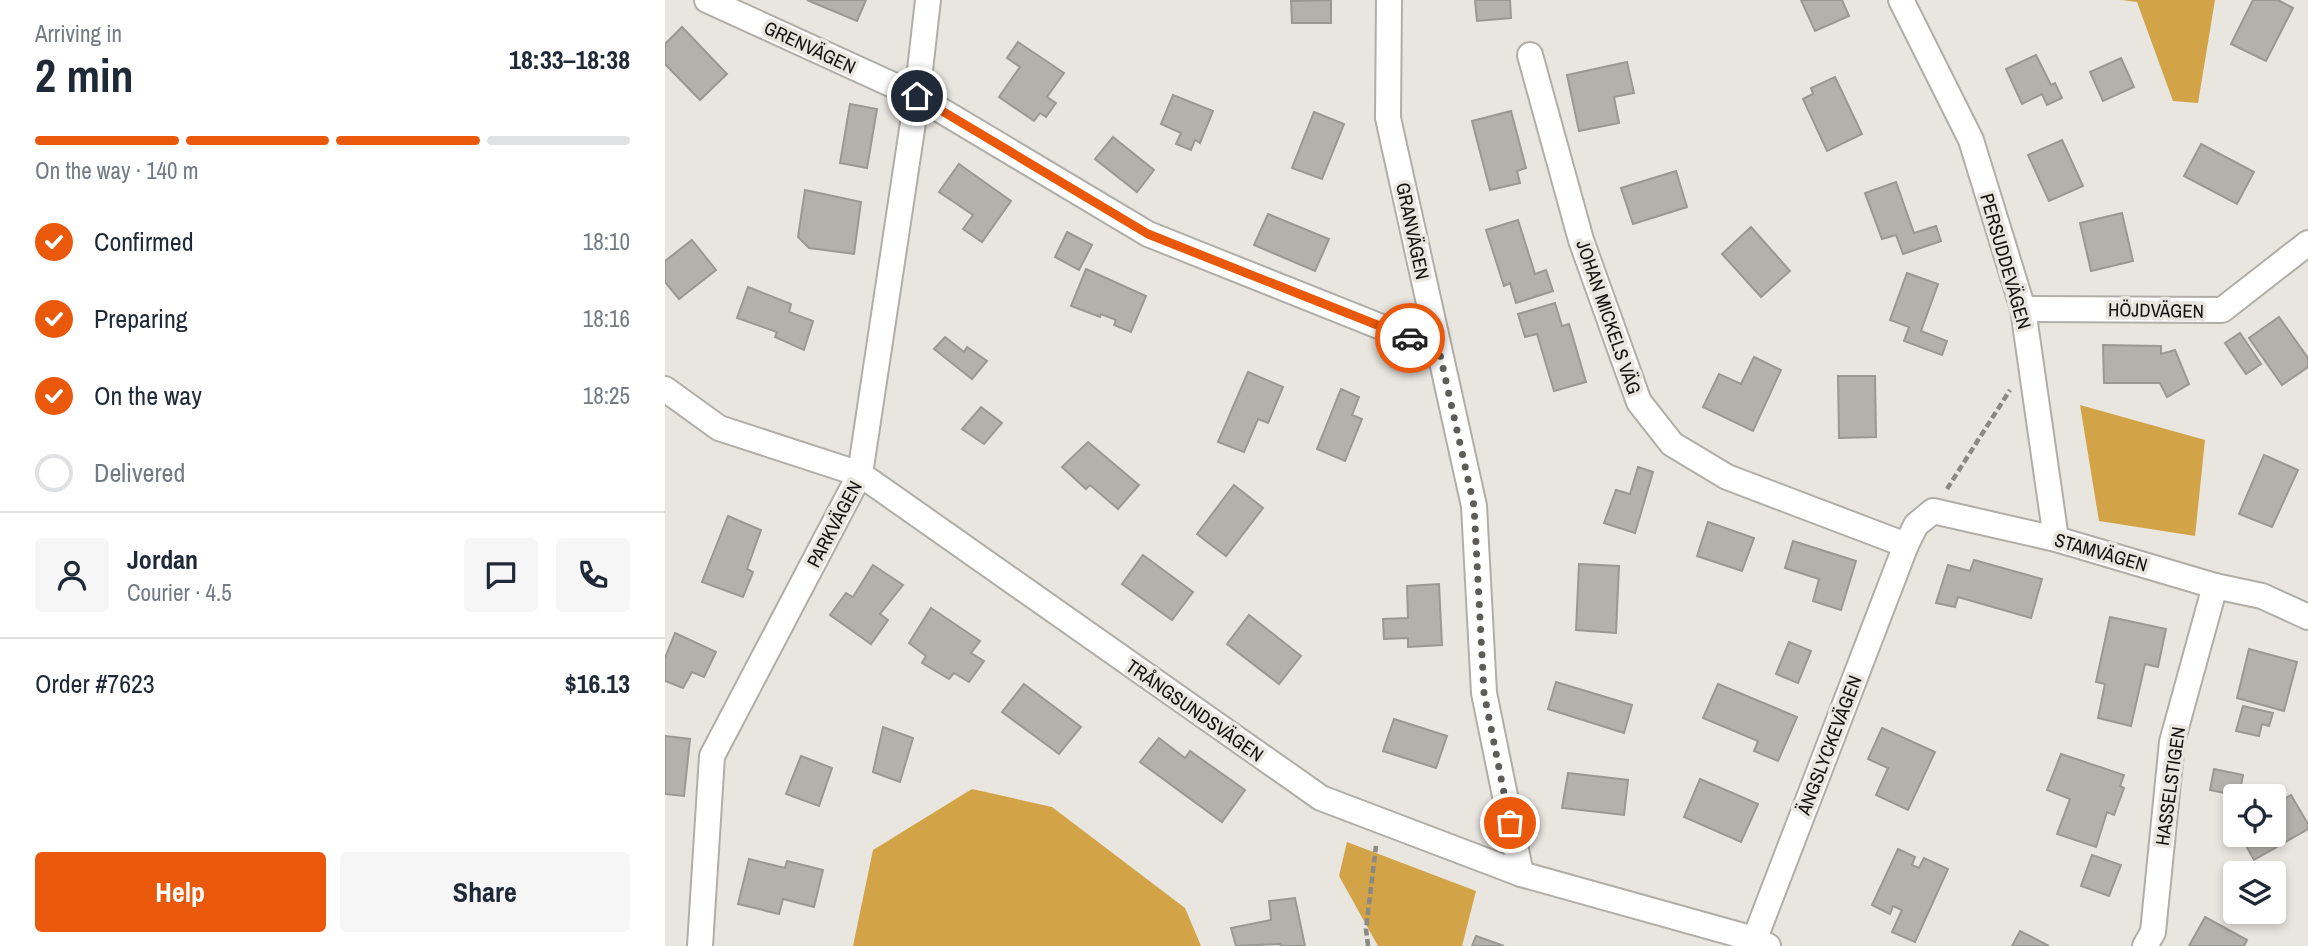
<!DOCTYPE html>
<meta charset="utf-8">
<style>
body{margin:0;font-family:"Archivo Narrow",sans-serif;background:#f6f6f7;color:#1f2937;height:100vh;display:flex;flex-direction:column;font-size:26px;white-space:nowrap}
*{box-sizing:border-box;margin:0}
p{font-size:23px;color:#747a83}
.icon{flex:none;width:38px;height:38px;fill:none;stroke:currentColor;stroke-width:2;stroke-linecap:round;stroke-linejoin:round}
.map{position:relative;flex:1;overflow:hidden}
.sheet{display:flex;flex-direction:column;background:#fff;width:665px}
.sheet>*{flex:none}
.buttons{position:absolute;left:1558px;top:784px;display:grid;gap:14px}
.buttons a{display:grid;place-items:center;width:63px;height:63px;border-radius:7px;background:#fff;box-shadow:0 4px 10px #0003;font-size:35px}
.pin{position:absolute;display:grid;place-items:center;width:60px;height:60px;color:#fff;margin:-30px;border:4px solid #fff;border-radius:50%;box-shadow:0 2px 7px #0007}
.courier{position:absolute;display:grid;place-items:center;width:70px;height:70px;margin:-35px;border:5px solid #ea580c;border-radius:50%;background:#fff;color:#222;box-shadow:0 2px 9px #0007}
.overview em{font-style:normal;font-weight:800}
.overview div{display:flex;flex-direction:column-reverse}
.overview{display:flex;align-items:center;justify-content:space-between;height:119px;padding:0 35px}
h1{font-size:46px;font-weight:800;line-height:52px}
.bar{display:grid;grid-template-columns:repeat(4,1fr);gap:10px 7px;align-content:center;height:84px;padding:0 35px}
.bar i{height:9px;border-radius:5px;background:#e0e1e3}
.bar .active{background:#ea580c}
.bar p{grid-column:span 4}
.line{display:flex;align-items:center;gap:18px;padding:0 35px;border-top:2px solid #e0e1e3}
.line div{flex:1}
.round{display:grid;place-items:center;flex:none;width:74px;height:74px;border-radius:7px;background:#f6f6f7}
ol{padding:0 35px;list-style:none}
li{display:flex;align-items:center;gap:21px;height:77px}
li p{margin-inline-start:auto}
li .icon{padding:7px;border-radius:50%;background:#ea580c;color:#fff;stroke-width:4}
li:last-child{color:#747a83}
li i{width:38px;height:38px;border:4px solid #e0e1e3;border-radius:50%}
.button{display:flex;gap:14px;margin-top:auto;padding:14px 35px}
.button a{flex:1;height:80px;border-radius:7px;background:#ea580c;color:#fff;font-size:28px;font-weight:800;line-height:80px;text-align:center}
.button a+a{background:#f6f6f7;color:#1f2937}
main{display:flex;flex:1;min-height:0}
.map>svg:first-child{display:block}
.forest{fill:#d3a447}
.building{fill:#b4b0aa;stroke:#9b9792;stroke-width:2}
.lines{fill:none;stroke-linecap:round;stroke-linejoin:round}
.minor-casing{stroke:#b1aea8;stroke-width:28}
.path{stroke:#8b8984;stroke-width:4.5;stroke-dasharray:7 3.5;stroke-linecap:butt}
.minor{stroke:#fff;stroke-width:24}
.done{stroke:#5e5c58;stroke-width:7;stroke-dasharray:0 12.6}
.route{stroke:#ea580c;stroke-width:9}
.labels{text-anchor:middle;stroke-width:7;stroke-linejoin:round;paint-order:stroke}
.street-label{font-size:19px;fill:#131210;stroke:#e9e5df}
</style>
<main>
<section class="sheet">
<div class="overview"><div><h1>2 min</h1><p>Arriving in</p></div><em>18:33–18:38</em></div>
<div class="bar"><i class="active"></i><i class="active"></i><i class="active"></i><i></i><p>On the way · 140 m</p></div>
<ol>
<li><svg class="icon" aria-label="check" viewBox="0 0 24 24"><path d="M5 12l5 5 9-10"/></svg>Confirmed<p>18:10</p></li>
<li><svg class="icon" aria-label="check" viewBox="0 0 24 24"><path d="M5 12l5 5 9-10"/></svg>Preparing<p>18:16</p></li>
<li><svg class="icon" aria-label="check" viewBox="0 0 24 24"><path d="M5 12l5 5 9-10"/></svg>On the way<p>18:25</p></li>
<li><i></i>Delivered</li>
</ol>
<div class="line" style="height:126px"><a class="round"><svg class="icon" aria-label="person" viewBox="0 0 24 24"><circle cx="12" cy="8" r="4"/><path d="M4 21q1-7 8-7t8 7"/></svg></a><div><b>Jordan</b><p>Courier · 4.5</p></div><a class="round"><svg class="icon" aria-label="chat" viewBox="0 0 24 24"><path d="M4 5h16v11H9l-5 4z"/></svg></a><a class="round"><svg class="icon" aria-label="phone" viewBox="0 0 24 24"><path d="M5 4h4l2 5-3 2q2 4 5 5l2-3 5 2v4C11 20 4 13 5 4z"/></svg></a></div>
<div class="line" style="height:91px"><div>Order #7623</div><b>$16.13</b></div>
<div class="button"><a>Help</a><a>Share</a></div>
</section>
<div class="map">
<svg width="1643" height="946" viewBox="0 0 1643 946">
<rect width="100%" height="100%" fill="#e9e5df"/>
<g class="forest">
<path d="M1457 0H1550L1533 103 1508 101 1472 2Z"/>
<path d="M1415 405 1540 440 1530 536 1434 521Z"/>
<path d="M307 789 387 807 520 908 536 946H188L208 850Z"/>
<path d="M682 842 811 891 797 946H713L674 876Z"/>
</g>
<g class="building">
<path d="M142 0H201L192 21Z"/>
<path d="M666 0V23H627L626 1Z"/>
<path d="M810 0H845L846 18 812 21Z"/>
<path d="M1136 0H1177L1184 16 1150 31Z"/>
<path d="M1588 0H1613L1628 8 1601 61 1566 44Z"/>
<path d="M17 27 62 74 35 100 0 64V44Z"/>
<path d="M353 42 399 73 382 97 391 103 381 117 375 113 369 121 334 97 355 67 342 58Z"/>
<path d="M1371 55 1386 85 1390 83 1397 98 1382 105 1377 94 1357 104 1341 69Z"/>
<path d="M1456 58 1469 87 1438 101 1425 72Z"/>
<path d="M962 62 969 93 949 97 954 123 914 131 902 75Z"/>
<path d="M1170 77 1197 134 1162 151 1138 99 1148 94 1146 88Z"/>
<path d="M508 95 548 111 535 143 530 140 526 150 511 144 516 133 496 124Z"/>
<path d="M185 104 212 109 202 168 175 163Z"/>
<path d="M846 111 861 168 852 171 855 183 825 190 807 121Z"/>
<path d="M649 112 679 124 657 179 627 168Z"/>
<path d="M448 137 489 170 472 192 430 159Z"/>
<path d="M1397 140 1418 186 1384 201 1363 155Z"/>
<path d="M1536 144 1589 172 1572 204 1519 176Z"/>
<path d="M294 164 346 201 317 242 298 229 308 215 274 192Z"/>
<path d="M1011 171 1022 207 968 224 956 188Z"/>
<path d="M1231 182 1249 233 1271 226 1276 241 1238 254 1231 235 1217 239 1200 193Z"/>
<path d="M140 190 196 202 189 254 144 248 133 237Z"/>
<path d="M1457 213 1468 261 1426 271 1415 223Z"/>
<path d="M603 214 664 239 650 271 589 245Z"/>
<path d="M853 220 870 274 881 270 888 291 851 303 845 283 839 286 821 230Z"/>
<path d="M1086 227 1125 271 1096 297 1057 254Z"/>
<path d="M402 232 427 245 414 270 390 257Z"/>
<path d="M27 240 51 270 14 299 0 282V261Z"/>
<path d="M421 269 481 296 466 332 449 325 451 320 436 314 435 317 406 306Z"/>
<path d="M1242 273 1273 284 1256 331 1282 341 1277 355 1239 341 1244 327 1225 320Z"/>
<path d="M83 287 126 304 124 312 148 321 139 350 110 337 112 332 72 318Z"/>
<path d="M890 303 897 326 904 324 921 382 889 391 872 334 860 337 853 314Z"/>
<path d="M1614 317 1643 358V367L1617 385 1584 338Z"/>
<path d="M1575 333 1596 364 1581 374 1560 343Z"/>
<path d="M280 337 299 352 302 347 322 361 307 379 269 349Z"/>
<path d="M1438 345 1496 346V354L1510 350 1524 384 1502 397 1495 383H1439Z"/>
<path d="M1089 357 1116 370 1088 431 1038 407 1054 374 1076 384Z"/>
<path d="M583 372 618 387 603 423 593 419 579 452 553 442Z"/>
<path d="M1173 376H1210L1211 437 1174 438Z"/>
<path d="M676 389 694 397 687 415 697 419 680 461 652 449Z"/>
<path d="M316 407 337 423 319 444 297 429Z"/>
<path d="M423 442 474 485 453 509 425 485 421 489 397 467Z"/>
<path d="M1599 455 1633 470 1607 527 1574 514Z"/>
<path d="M973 467 988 472 970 533 939 523 951 490 965 494Z"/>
<path d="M569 485 598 508 561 556 532 534Z"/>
<path d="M63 516 96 530 82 569 88 572 78 597 37 582Z"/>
<path d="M1043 522 1089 538 1077 571 1032 556Z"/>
<path d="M1128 541 1191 561 1176 610 1148 601 1154 579 1120 568Z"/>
<path d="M478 555 528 592 507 620 457 584Z"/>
<path d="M1309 560 1377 579 1366 618 1293 597 1290 607 1271 603 1283 565 1305 571Z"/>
<path d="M914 564 954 566 951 633 911 630Z"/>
<path d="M208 565 238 585 215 614 223 620 206 644 165 615 181 593 188 597Z"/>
<path d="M774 584 777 645 743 647V638L719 639 718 619 743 618 742 586Z"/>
<path d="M266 608 315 641 306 653 319 661 304 682 289 673 284 679 257 663 261 656 244 643Z"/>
<path d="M584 615 636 656 614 684 562 644Z"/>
<path d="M1445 617 1501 629 1493 667 1480 664 1466 726 1433 718 1440 684 1431 682Z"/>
<path d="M10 633 51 652 39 677 27 672 18 688 0 681V658Z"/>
<path d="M1124 642 1146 651 1133 683 1111 674Z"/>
<path d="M1584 649 1632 662 1619 711 1572 698Z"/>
<path d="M891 682 967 705 959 733 883 709Z"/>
<path d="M359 684 416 727 394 754 337 712Z"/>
<path d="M1053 684 1132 717 1113 761 1089 751 1093 741 1038 718Z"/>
<path d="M1578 706 1608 713 1604 726 1597 724 1594 736 1571 731Z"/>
<path d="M729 719 782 736 771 768 718 751Z"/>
<path d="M218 727 248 738 235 782 208 772Z"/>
<path d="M1217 728 1270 752 1243 810 1211 795 1223 768 1203 759Z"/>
<path d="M0 736 25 739 19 796 0 794Z"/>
<path d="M494 738 520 758 525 751 580 790 557 822 475 762Z"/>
<path d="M1396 754 1459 775 1455 786 1459 788 1449 815 1442 812 1431 847 1392 834 1405 799 1382 790Z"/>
<path d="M136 756 167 768 154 806 121 794Z"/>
<path d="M1549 769 1578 775 1574 796 1545 790Z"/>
<path d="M903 773 963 780 959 815 897 808Z"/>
<path d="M1035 779 1093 804 1076 842 1019 817Z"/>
<path d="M1626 795 1643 824V829L1589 860 1575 835H1608V805Z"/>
<path d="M1233 849 1250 857 1247 865 1254 868 1259 858 1283 869 1250 942 1227 932 1237 910 1228 906 1225 914 1207 905Z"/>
<path d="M1427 855 1456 865 1444 896 1416 886Z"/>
<path d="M84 859 120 868 122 861 158 870 149 907 118 899 114 914 73 904Z"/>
<path d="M630 898 640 946H616L615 944 571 946 566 928 606 920 604 901Z"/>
<path d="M1540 917 1582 940 1579 946H1524Z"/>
<path d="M1355 931 1384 946H1347Z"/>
<path d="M811 936 839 946H807Z"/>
</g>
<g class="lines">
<g class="minor-casing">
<g id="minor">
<path d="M42 0 252 96 483 234 774 350"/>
<path d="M724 0 723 118 809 506 819 693 856 874"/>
<path d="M1236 0 1306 140 1358 309 1391 539"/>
<path d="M865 55 916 240 974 402 1007 444 1062 477 1241 545"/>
<path d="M1358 309 1557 310 1643 243"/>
<path d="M0 389 54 428 195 474 656 798 856 874 1089 939 1103 946"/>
<path d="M35 946 47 756 195 474 252 96 263 0"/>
<path d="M1087 946 1241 545 1251 525 1268 511 1391 539 1550 586 1597 596 1643 617"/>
<path d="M1480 946 1488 932 1507 742 1550 586"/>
</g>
</g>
<g class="path">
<path d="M1282 489 1345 390"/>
<path d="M703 946 701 929 711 846"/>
</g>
<use href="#minor" class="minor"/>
</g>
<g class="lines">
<path class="done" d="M745 338 774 350 809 506 819 693 845 823"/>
<path class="route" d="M252 96 483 234 745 338"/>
</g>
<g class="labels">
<g class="street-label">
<text transform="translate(145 47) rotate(25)" y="7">GRENVÄGEN</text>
<text transform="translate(748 231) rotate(78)" y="7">GRANVÄGEN</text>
<text transform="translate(1341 261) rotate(74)" y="7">PERSUDDEVÄGEN</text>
<text transform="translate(1491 310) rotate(1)" y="7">HÖJDVÄGEN</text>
<text transform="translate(944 317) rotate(71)" y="7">JOHAN MICKELS VÄG</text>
<text transform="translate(169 524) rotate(-62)" y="7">PARKVÄGEN</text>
<text transform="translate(1436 552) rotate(16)" y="7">STAMVÄGEN</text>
<text transform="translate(530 710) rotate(35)" y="7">TRÅNGSUNDSVÄGEN</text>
<text transform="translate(1164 745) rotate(-69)" y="7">ÄNGSLYCKEVÄGEN</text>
<text transform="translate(1505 786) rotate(-82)" y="7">HASSELSTIGEN</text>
</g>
</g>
</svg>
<div class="buttons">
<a><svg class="icon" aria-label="locate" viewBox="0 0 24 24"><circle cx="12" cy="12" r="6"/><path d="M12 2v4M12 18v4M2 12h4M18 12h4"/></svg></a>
<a><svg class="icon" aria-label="layers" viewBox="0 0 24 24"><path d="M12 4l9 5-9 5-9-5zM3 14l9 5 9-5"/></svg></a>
</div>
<div class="pin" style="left:845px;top:823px;background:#ea580c"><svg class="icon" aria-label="bag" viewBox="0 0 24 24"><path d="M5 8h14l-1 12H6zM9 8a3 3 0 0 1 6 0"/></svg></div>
<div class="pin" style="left:252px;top:96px;background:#1f2937"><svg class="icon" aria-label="home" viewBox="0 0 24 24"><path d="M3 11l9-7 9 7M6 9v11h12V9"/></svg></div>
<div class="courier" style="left:745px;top:338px"><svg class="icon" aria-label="car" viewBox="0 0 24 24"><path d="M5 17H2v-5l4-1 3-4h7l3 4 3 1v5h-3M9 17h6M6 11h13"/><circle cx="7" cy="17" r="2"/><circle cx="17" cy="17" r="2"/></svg></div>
</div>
</main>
